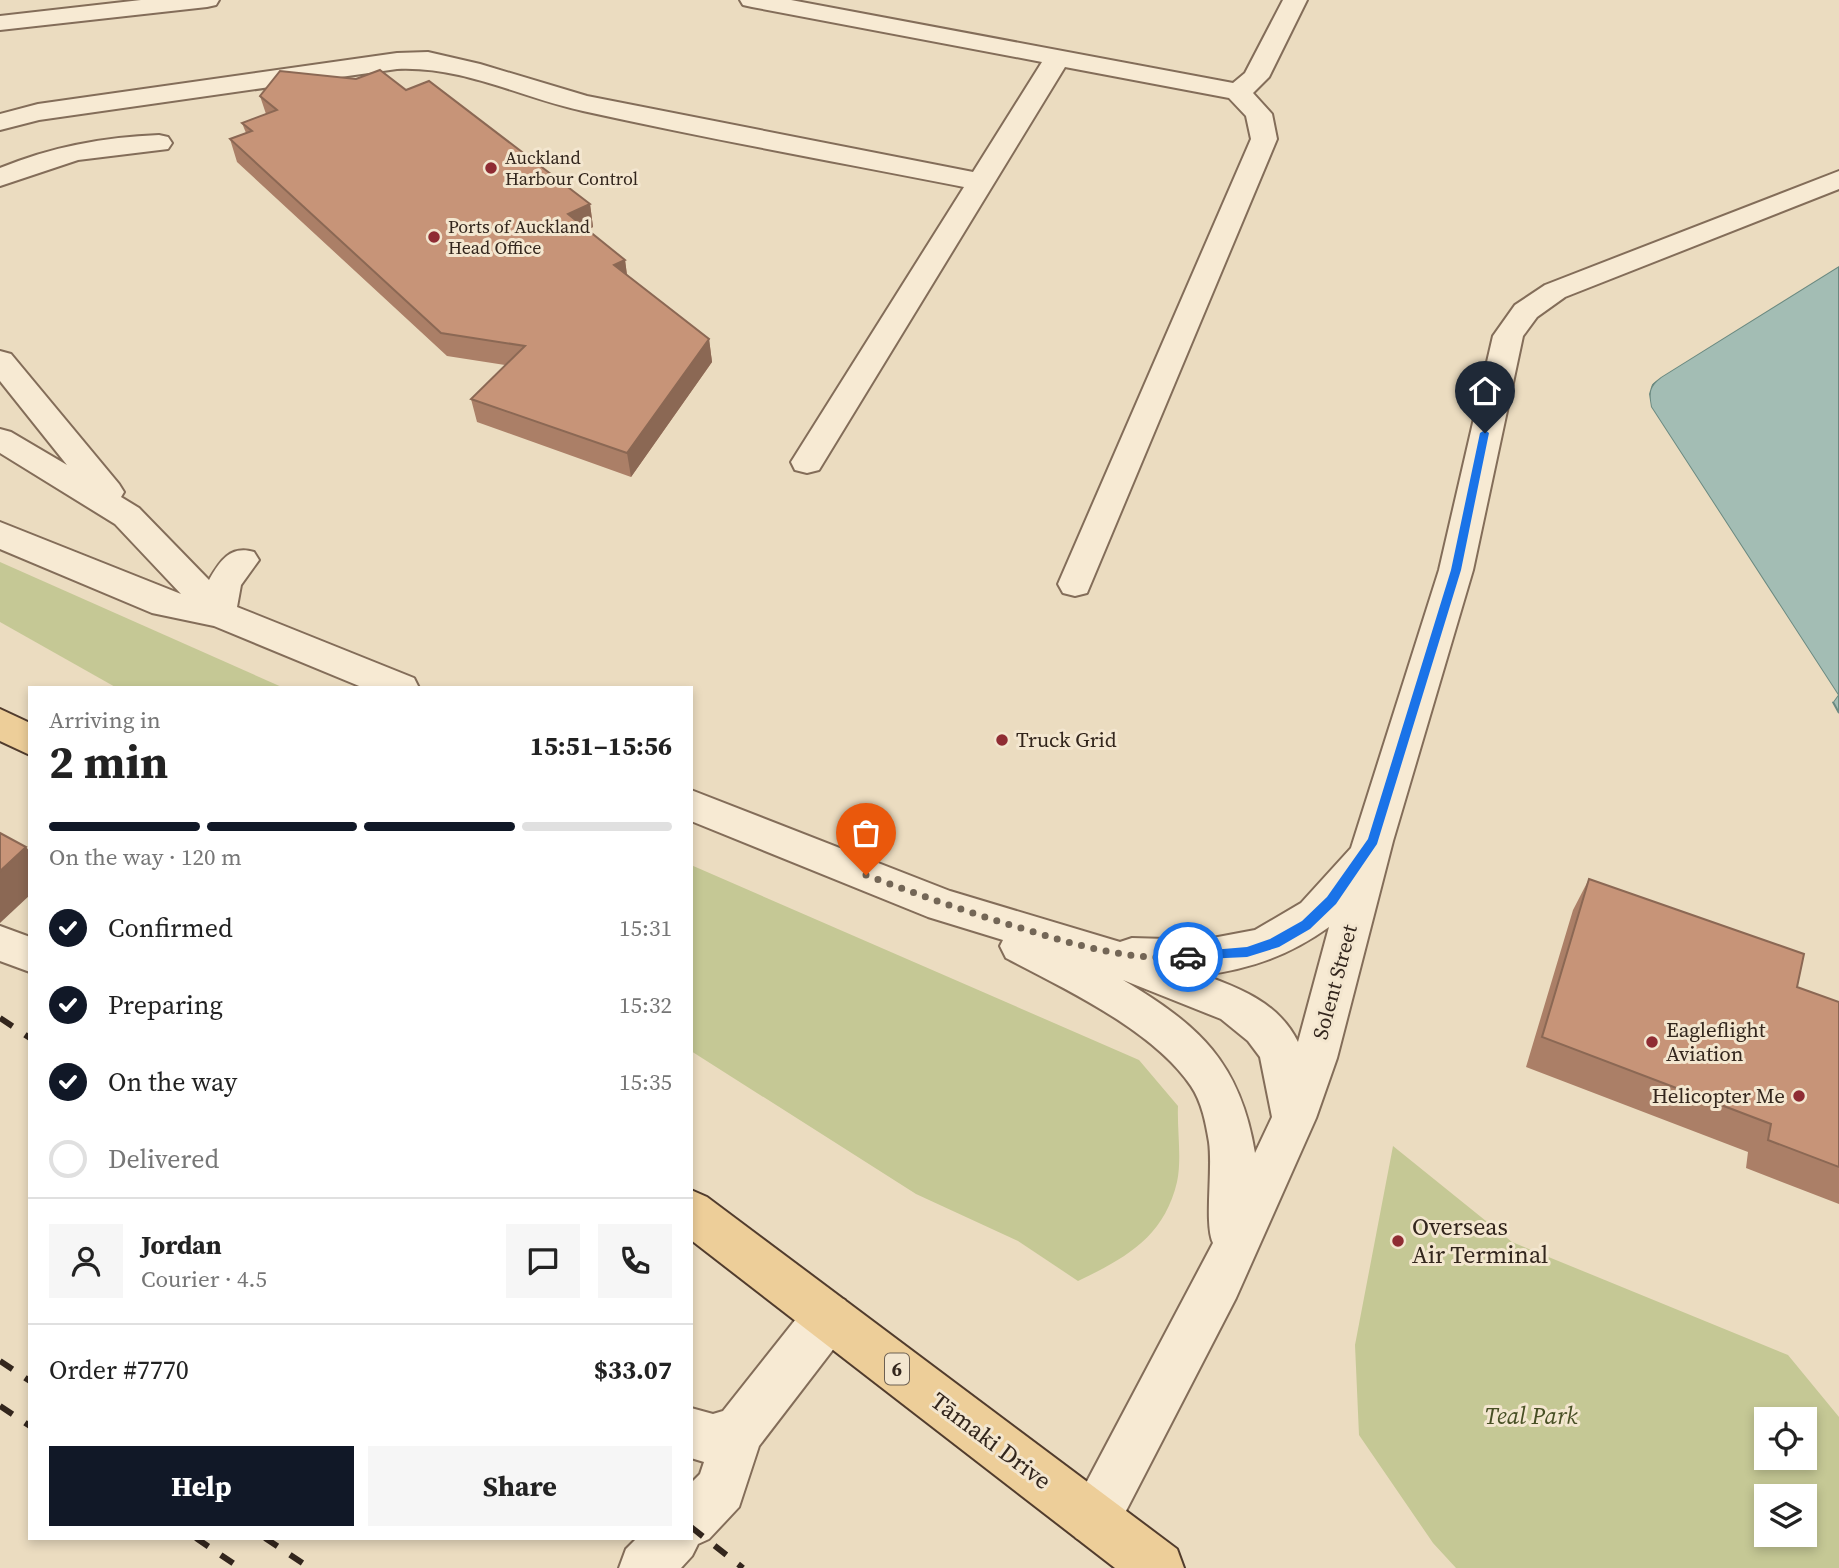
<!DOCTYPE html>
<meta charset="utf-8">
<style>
body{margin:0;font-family:"Source Serif 4",serif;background:#f6f6f6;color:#222;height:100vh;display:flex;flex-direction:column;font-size:26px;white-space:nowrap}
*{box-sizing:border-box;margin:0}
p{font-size:23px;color:#767676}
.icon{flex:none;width:38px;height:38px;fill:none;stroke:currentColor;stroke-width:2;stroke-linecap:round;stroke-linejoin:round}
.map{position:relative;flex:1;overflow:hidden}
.sheet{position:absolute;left:28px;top:686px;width:665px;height:854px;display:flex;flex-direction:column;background:#fff;border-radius:0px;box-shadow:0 4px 10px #0003}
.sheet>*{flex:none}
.tools{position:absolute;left:1754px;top:1407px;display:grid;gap:14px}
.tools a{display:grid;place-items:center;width:63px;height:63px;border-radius:0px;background:#fff;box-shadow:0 4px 10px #0003;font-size:35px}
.pin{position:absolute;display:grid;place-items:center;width:60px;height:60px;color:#fff;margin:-72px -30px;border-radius:50% 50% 50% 0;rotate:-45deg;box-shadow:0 0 7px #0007}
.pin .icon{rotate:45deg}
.courier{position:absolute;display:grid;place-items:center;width:70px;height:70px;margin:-35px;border:5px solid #1a73e8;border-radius:50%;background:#fff;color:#222;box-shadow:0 2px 9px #0007}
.overview em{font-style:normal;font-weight:700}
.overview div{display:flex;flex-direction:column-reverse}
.overview{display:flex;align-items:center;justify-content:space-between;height:119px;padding:0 21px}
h1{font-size:46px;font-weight:700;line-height:52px}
.bar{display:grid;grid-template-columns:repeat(4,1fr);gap:10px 7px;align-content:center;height:84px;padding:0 21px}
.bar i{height:9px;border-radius:5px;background:#e0e0e0}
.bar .active{background:#111827}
.bar p{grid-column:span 4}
.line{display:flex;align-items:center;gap:18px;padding:0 21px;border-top:2px solid #e0e0e0}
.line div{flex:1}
.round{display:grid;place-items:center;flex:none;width:74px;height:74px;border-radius:0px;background:#f6f6f6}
ol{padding:0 21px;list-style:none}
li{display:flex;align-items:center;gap:21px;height:77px}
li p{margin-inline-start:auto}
li .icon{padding:7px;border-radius:50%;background:#111827;color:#fff;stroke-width:4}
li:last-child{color:#767676}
li i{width:38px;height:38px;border:4px solid #e0e0e0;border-radius:50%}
.action{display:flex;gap:14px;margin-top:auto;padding:14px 21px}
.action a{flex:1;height:80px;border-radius:0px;background:#111827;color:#fff;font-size:28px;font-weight:700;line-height:80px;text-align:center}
.action a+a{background:#f6f6f6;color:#222}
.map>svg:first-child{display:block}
.green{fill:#c5c895;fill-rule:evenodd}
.water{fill:#a3bdb4;stroke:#6b8a81;stroke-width:2}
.pier{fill:#ebdcc0}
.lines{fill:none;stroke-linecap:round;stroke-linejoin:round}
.minor-casing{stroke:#836d59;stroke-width:4}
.major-casing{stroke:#513c2d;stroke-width:4}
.minor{fill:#f7ead3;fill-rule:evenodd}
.major{fill:#edce99;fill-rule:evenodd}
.rail{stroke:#33261d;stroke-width:6;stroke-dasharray:15 15;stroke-linecap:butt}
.wall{fill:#ab7f67}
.shaded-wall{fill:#8b6854}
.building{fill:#c79478;stroke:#8b6854;stroke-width:2}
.route{fill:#1a73e8}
.done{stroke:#736656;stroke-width:7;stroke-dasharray:0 12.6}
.poi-dot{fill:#8f2c33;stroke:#f3e6cf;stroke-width:2.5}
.labels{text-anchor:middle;stroke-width:6;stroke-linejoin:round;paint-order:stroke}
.far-poi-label{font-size:18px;fill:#33261d;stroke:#f3e6cf;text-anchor:start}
.shield{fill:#f3e6cf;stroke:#6d6052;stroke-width:2}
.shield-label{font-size:19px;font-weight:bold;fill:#33261d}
.poi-label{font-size:21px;fill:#33261d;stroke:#f3e6cf;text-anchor:start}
.street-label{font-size:21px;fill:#33261d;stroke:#f3e6cf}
.near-poi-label{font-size:24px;fill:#33261d;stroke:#f3e6cf;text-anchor:start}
.near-park-label{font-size:24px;font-style:italic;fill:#474f24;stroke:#f3e6cf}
.near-street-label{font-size:24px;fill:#33261d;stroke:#f3e6cf}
</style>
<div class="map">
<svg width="1839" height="1568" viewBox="0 0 1839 1568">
<rect width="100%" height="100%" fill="#ebdcc0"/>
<g class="green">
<path d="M0 562 284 688H117L0 622Z"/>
<path d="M691 865 1139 1060 1178 1106C1177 1130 1182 1159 1177 1182 1164 1237 1126 1258 1078 1281L1018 1241 916 1194 691 1051Z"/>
<path d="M1393 1146 1512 1242 1788 1355 1839 1417V1568H1456L1433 1543 1359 1435 1355 1345ZM1766 1419H1804V1458H1766ZM1766 1496H1804V1535H1766Z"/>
</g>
<path class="water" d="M1839 266V713L1833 702 1838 695 1651 407C1648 392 1649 386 1661 377Z"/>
<path class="pier" d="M1839 263V266L1661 377 1652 384 1649 394 1651 407 1838 695 1833 702 1830 700 1834 695 1648 408 1645 394 1649 382 1659 374Z"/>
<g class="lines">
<g class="minor-casing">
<g id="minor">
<path d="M141 0H219L216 5 207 7 0 30V16Z"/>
<path d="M740 0H791L1233 83 1245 73 1283 0H1307L1269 77 1253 93 1272 114 1277 139 1087 593 1075 596 1063 593 1058 584 1251 139 1246 116 1229 98 1065 67 819 470 807 473 795 470 791 462 964 187C837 162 709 139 583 111 520 97 463 66 397 69L39 120 0 130V114L38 104 397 53 428 52 480 64 587 96 973 172 1042 62 752 7 743 5Z"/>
<path d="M159 135 168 137 172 143 168 149 78 160 0 186V168C51 147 104 137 159 135Z"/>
<path d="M1839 171V189L1565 297 1537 317 1523 336 1473 570 1393 841 1337 1058 1316 1118 1236 1298 1112 1538 1094 1546 1076 1538 1068 1520 1076 1502 1213 1243C1204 1224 1213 1170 1209 1142 1206 1124 1202 1102 1191 1086 1153 1030 1065 989 1006 958L1000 946 1003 940 928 917 691 821V790L950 891 1120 942 1132 938 1202 940 1255 930 1301 903 1351 848 1439 570 1493 336 1515 305 1545 285ZM1329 927 1298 1042C1279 1003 1241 989 1204 975 1251 969 1290 955 1329 927ZM1123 980 1221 1019 1248 1041 1260 1057 1272 1117 1255 1153C1240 1062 1199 1025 1123 980Z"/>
<path d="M0 351 11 354 119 484 124 492 121 497 139 508 209 580C220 561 230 545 254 552L259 560 241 585 237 607 414 678 419 688H364L214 626 152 613 0 549V522L181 594 115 524 0 453V429L11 432 67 465 0 381Z"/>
<path d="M0 926 30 937V972L0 961Z"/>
<path d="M828 1294 845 1300 852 1317 845 1334 759 1446 739 1507 709 1539 698 1544 692 1556 681 1568H619L626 1549 637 1538H691V1483L700 1474 704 1462 691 1458V1408L713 1414 723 1411 811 1300Z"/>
</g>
</g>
<g class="major-casing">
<g id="major">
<path d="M0 709 30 723V755L0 741Z"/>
<path d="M691 1190 707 1197 1177 1549 1184 1568H1115L691 1240Z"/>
</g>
</g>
<use href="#minor" class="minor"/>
<use href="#major" class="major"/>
<g class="rail">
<path d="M0 1018 30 1038"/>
<path d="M0 1361 30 1381"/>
<path d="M0 1406 30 1426"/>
<path d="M691 1527 743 1568"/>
<path d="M196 1538 240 1568"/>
<path d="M265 1538 310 1568"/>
</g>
</g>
<g class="wall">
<path d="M406 90 590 204 593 227 588 230 625 260 627 275 709 339 712 362 631 477 477 422 471 399 505 365 447 356 237 162 230 139 246 133 242 123 266 114 260 96Z"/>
<path d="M1589 879 1797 987 1839 1002V1204L1746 1168 1748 1152 1526 1067 1573 910Z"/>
</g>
<g class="shaded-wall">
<path d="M590 204 593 227 572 237 568 214Z"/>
<path d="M625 260 628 283 614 265Z"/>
<path d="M709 339 712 362 631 477 627 453Z"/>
<path d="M26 847 30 852V895L0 923V871Z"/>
</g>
<g class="building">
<path d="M380 70 406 90 429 81 590 204 568 214 625 260 614 265 709 339 627 453 471 399 525 346 441 333 230 139 252 131 242 123 277 110 260 96 280 71 356 79Z"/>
<path d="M0 833 26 847 0 871Z"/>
<path d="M1589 879 1804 954 1797 987 1839 1002V1167L1768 1140 1771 1124 1542 1037Z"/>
</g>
<path class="route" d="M1485 430 1489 433 1461 570 1377 844 1336 904 1310 929 1279 947 1247 957 1183 960V953L1188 952 1247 947 1270 939 1302 921 1327 897 1368 839 1451 570 1480 433Z"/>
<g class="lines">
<path class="done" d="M866 875C919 895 970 913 1024 929 1079 946 1130 961 1188 957"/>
</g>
<g class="poi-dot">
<circle cx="491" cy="168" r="7"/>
<circle cx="434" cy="237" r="7"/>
<circle cx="1002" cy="740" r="7"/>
<circle cx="1652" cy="1042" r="7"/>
<circle cx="1799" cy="1096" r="7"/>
<circle cx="1398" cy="1241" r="7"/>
</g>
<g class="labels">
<g class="far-poi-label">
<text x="505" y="164">Auckland<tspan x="505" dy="21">Harbour Control</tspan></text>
<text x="448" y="233">Ports of Auckland<tspan x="448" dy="21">Head Office</tspan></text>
</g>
<rect class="shield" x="885" y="1353.5" width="24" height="31" rx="5"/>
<g class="shield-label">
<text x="897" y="1376">6</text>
</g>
<g class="poi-label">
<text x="1016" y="747">Truck Grid</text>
<text x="1666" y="1037">Eagleflight<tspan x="1666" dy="24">Aviation</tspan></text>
<text x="1785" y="1103" text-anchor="end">Helicopter Me</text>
</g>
<g class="street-label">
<text transform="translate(1335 982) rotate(-75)" y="7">Solent Street</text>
</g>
<g class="near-poi-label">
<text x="1412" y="1235">Overseas<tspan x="1412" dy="28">Air Terminal</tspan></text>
</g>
<g class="near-park-label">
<text x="1531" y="1424">Teal Park</text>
</g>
<g class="near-street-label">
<text transform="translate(991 1441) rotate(37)" y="8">Tāmaki Drive</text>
</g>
</g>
</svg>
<div class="tools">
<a><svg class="icon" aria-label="locate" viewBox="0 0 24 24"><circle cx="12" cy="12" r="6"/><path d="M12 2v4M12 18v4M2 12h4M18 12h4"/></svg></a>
<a><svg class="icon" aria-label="layers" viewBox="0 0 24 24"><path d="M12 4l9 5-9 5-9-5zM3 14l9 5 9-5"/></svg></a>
</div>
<div class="pin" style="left:866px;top:875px;background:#ea580c"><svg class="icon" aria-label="bag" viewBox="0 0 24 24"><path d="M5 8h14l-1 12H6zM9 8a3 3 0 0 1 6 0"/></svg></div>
<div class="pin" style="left:1485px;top:433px;background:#1f2937"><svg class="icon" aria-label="home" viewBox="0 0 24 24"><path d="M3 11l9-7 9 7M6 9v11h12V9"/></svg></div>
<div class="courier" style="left:1188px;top:957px"><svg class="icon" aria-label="car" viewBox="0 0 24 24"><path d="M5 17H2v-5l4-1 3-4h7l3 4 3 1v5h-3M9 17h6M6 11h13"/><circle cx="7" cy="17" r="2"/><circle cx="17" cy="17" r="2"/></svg></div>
<section class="sheet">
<div class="overview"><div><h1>2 min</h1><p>Arriving in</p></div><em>15:51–15:56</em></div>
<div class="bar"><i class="active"></i><i class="active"></i><i class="active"></i><i></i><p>On the way · 120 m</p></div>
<ol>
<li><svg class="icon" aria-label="check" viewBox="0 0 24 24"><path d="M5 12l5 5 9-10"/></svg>Confirmed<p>15:31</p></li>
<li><svg class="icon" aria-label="check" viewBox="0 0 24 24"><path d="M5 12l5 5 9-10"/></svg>Preparing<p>15:32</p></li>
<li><svg class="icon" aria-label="check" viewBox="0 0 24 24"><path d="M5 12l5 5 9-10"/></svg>On the way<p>15:35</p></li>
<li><i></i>Delivered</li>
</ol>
<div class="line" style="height:126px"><a class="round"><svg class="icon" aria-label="person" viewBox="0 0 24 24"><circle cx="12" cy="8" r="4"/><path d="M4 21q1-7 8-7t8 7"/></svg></a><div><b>Jordan</b><p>Courier · 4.5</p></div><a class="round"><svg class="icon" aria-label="chat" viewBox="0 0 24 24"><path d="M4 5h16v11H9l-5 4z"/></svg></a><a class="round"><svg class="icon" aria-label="phone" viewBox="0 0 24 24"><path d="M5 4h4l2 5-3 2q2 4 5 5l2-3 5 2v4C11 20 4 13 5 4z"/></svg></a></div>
<div class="line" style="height:91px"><div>Order #7770</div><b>$33.07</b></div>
<div class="action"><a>Help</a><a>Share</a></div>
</section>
</div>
